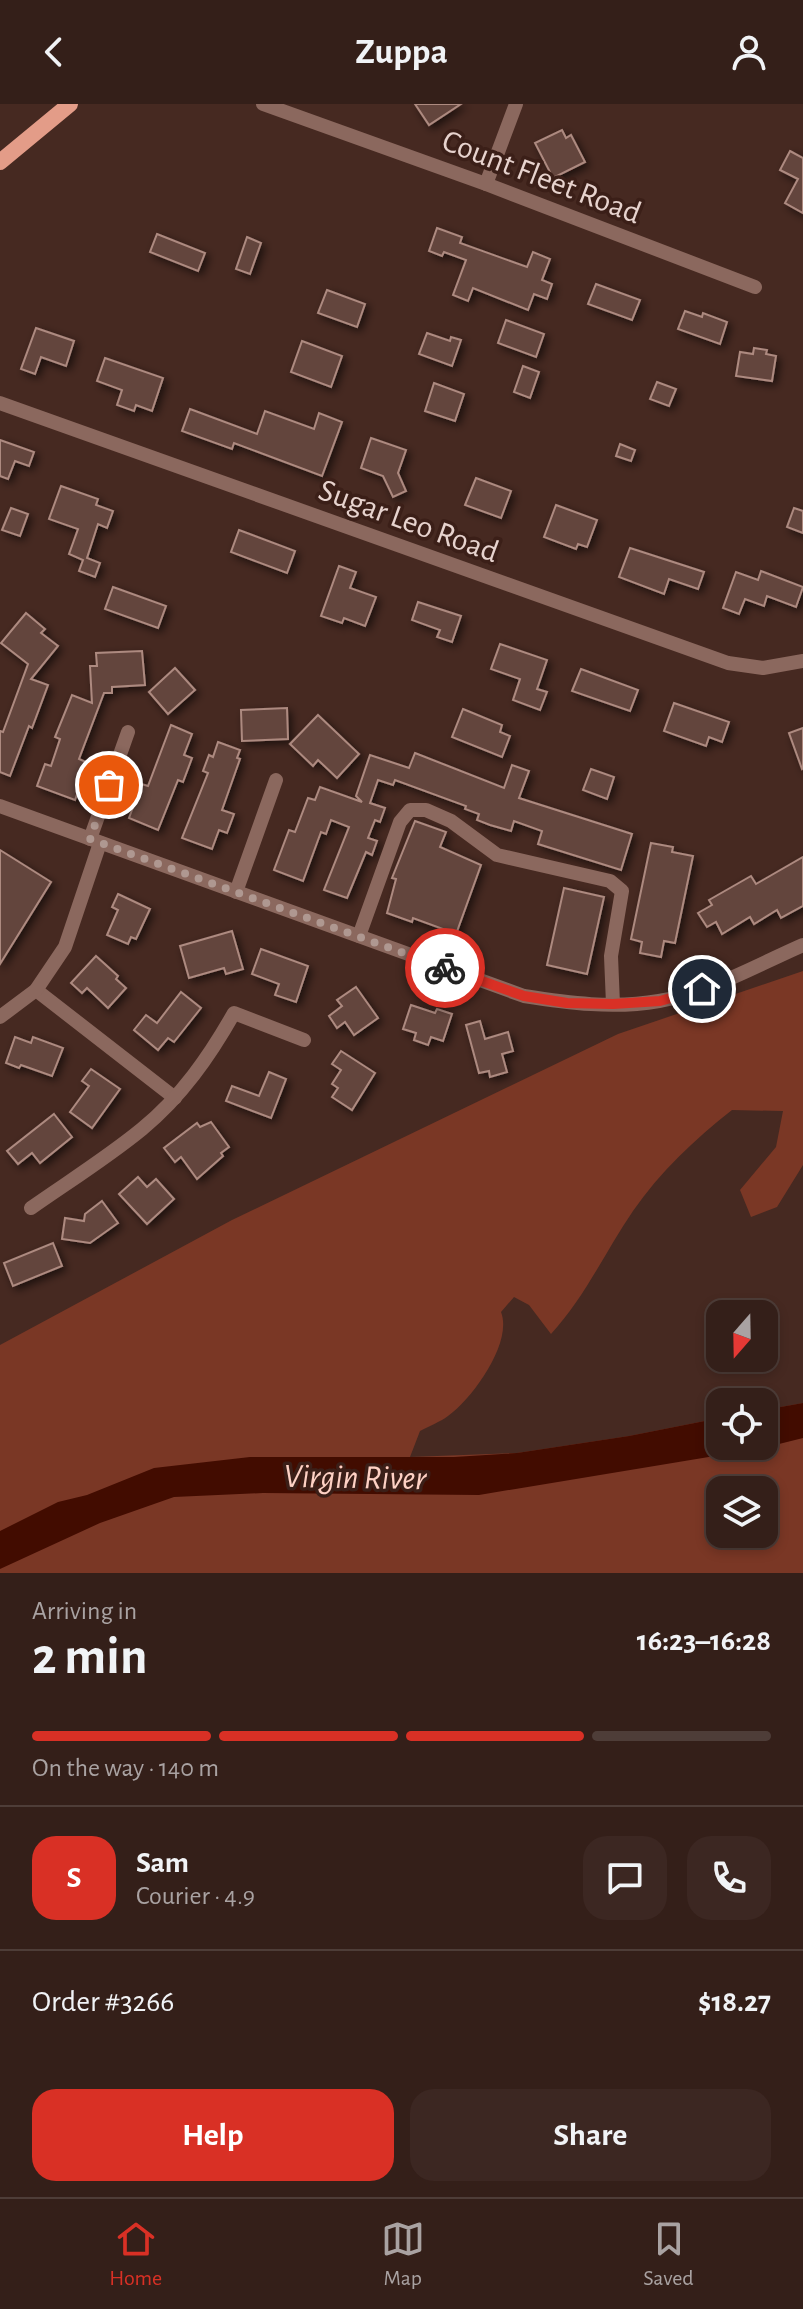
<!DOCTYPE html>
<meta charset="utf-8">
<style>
body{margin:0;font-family:"Alegreya Sans",sans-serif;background:#3c2722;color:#f1f3f6;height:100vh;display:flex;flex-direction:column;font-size:30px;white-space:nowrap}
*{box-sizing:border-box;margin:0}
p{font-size:26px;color:#a9a2a2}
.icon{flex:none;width:44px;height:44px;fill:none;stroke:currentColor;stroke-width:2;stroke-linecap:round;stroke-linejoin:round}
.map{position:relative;height:1469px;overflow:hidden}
.side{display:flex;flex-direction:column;background:#341f19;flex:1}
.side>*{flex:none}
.needle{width:52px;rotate:200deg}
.buttons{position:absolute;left:706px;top:1196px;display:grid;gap:16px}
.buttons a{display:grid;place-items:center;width:72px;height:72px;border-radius:16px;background:#341f19;box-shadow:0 4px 12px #0003,0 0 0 2px #4e3d38;font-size:40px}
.pin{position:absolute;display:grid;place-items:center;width:68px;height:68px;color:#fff;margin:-34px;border:4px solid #fff;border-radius:50%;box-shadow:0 2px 8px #0007}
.courier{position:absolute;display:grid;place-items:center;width:80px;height:80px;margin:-40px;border:6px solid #d93025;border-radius:50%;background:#fff;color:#222;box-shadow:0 2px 10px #0007}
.headline em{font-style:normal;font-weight:700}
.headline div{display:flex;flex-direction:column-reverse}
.headline{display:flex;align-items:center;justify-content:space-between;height:136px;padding:0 32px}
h1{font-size:52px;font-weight:700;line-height:60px}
.bar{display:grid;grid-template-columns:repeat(4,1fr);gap:12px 8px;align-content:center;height:96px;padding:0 32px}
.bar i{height:10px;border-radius:6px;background:#4e3d38}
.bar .selected{background:#d93025}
.bar p{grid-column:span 4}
.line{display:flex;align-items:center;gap:20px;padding:0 32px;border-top:2px solid #4e3d38}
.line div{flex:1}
.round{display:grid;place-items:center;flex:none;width:84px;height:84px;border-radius:24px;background:#3c2722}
.action{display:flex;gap:16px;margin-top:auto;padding:16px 32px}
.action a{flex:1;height:92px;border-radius:24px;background:#d93025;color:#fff;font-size:32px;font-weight:700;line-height:92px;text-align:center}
.action a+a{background:#3c2722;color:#f1f3f6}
header{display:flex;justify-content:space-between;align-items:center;height:104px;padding:0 32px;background:#341f19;font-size:36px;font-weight:700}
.tabs{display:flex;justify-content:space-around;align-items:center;height:112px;border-top:2px solid #4e3d38;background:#341f19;font-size:22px;color:#a9a2a2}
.tabs a{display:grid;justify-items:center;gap:4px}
.tabs .selected{color:#d93025}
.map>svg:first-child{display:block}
.green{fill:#7a3725;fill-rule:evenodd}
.water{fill:#420c00}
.building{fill:#64443c;stroke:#ad8a80;stroke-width:2;filter:url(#shadow)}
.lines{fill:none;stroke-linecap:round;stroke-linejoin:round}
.minor{stroke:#8b685e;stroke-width:14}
.major{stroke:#e39c88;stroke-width:16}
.done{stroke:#af9891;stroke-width:8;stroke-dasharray:0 14.4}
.route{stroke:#d93025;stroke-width:10}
.labels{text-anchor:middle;stroke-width:7;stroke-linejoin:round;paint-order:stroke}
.street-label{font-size:32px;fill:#e7d3ce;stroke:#3b1f18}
.water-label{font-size:34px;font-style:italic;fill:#fed1c4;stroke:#3b1f18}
</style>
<header><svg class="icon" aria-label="back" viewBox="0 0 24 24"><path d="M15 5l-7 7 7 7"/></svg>Zuppa<svg class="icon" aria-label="person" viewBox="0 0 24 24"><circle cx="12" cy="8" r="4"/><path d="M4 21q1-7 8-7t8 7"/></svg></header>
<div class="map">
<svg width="803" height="1469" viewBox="0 0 803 1469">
<defs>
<filter id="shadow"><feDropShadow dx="3.5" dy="3.5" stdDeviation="4" flood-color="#0009"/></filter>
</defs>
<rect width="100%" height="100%" fill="#462921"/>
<path class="green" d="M803 867V1061L777 1103 751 1113 740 1086 776 1043 783 1007 732 1006C695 1035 660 1068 633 1107 605 1148 585 1193 551 1230L529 1201 514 1193 501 1208C513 1238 473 1294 448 1312 440 1318 429 1322 420 1327L410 1353 517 1349 629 1332 720 1314V1342H764V1306L803 1299V1469H0V1241L232 1116 618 930ZM720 1386H764V1430H720Z"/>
<path class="water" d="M803 1299V1334L763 1344 479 1391 263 1389 174 1393 100 1419 0 1465V1427L58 1398 87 1391 154 1364 250 1353H454L517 1349 629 1332 720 1314V1342H764V1306Z"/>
<g class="building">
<path d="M415 0H461L429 21Z"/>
<path d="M562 26 566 34 571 31 585 58 553 74 535 39Z"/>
<path d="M790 47 803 54V109L785 99 798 75 780 66Z"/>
<path d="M437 124 462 133 460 139 527 163 533 148 550 155 542 176 552 180 547 195 534 190 528 206 473 184 468 197 453 191 466 156 444 148 442 152 429 147Z"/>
<path d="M157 130 205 149 198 167 150 148Z"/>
<path d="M247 133 261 139 250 170 236 165Z"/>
<path d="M596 180 640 196 632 216 588 200Z"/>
<path d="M327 186 365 200 357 223 318 209Z"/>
<path d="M685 207 702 213 703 209 727 218 720 240 678 225Z"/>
<path d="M506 216 544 230 536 253 498 239Z"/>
<path d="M36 224 74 237 66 262 41 253 35 270 21 265Z"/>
<path d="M427 229 450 237 451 233 461 236 452 262 419 250Z"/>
<path d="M302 237 342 252 331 283 291 268Z"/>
<path d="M754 244 767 246 766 250 776 252 772 277 736 272 740 248 753 250Z"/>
<path d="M105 254 163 274 152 307 136 301 134 307 117 301 122 286 97 277Z"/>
<path d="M523 262 539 268 530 294 514 288Z"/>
<path d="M657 278 676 285 669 302 650 295Z"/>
<path d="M434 279 464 290 455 317 425 307Z"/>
<path d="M190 305 257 330 265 307 314 325 319 309 342 318 322 372 234 339 232 345 182 327Z"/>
<path d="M371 334 406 346 398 369 406 387 393 393 383 372 361 364Z"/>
<path d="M0 336 34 348 29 362 15 357 8 375 0 372Z"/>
<path d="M620 340 635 346 631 357 616 352Z"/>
<path d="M476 374 511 387 501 414 465 401Z"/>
<path d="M61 382 98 395 96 401 113 407 107 424 98 420 87 454 100 459 95 473 79 467 83 456 69 450 78 425 49 415Z"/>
<path d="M556 401 597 416 587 443 578 440 576 445 544 433Z"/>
<path d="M11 404 28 410 20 432 2 426Z"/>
<path d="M794 404 803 407V429L787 423Z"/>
<path d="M239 426 295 447 287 469 231 448Z"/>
<path d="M630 444 704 468 698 485 669 475 664 490 619 473Z"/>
<path d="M339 462 356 468 350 484 376 493 365 522 344 514 342 519 321 512Z"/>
<path d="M761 467 803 483 796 503 767 492 764 502 745 495 739 510 723 504 736 468 758 476Z"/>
<path d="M113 483 166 502 158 524 105 505Z"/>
<path d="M418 498 461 512 452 538 437 533 440 526 412 516Z"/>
<path d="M26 509 45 525 41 529 58 542 31 575 48 581 32 624 29 622 10 672 0 668V627L3 628 28 560 1 539Z"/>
<path d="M500 540 547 556 537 585 547 588 540 606 513 596 520 575 491 565Z"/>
<path d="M142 547 145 581 112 583V589H104L79 655 88 659 75 696 37 682 45 660 51 662 60 635 55 633 72 591 92 599 90 562H97L96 549Z"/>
<path d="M175 564 195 586 168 610 149 588Z"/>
<path d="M581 565 638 586 630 607 572 587Z"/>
<path d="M674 599 729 618 722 638 709 633 706 642 664 627Z"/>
<path d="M287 604 288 635 242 637 241 606Z"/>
<path d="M463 605 502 621 500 628 510 632 502 653 452 633Z"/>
<path d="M318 611 359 650 337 674 318 656 313 662 290 640Z"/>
<path d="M171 621 192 630 184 651 192 654 183 678 178 676 158 726 129 714 135 698 131 697 138 679 148 682Z"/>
<path d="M803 624V664L802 665 789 629Z"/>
<path d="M218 638 240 646 237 654 240 655 222 706 234 710 227 729 219 726 212 745 182 734 208 669 203 667 209 651 213 653Z"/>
<path d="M415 649 504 684 512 661 529 667 519 694 632 730 621 766 538 740 542 727 514 717 511 727 490 721 477 716 479 710 465 705 466 702 395 676 393 681 378 676 370 699 385 704 380 718 375 716 368 734 377 737 372 751 366 748 347 794 324 786 349 723 331 716 326 730 321 728 303 777 274 766 289 726 295 728 308 694 315 696 320 683 362 698 356 692 370 651 409 664Z"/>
<path d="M591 665 614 673 607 695 583 686Z"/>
<path d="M415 717 446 728 440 743 481 761 455 833 441 828 443 825 413 814 412 818 387 809 396 775 392 774Z"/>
<path d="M651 739 673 743 672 748 693 752 675 839 664 837 661 853 640 849 642 838 631 835Z"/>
<path d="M0 746 51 778 0 860Z"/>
<path d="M803 753V802L781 814 777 806 754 820 750 813 722 830 716 818 707 823 698 809 712 801 709 796 751 772 756 780Z"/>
<path d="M564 784 604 793 587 870 547 861Z"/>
<path d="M118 790 150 805 136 835 131 833 128 840 107 831 118 806 112 803Z"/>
<path d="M232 827 243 865 226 870 224 864 189 874 180 842Z"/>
<path d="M261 845 308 862 296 898 275 891 279 880 252 870Z"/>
<path d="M96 852 118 872 116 875 126 884 108 904 87 884 82 889 71 879Z"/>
<path d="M356 883 378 914 354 931 345 918 337 924 329 912 342 902 337 896Z"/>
<path d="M181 888 201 904 174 938 168 934 158 946 134 926 146 911 157 919Z"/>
<path d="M411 901 435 909 437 905 452 910 443 937 431 933 428 941 414 936 416 929 403 925Z"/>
<path d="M480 917 485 935 508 928 513 947 502 950 507 968 490 973 489 967 479 969 466 921Z"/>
<path d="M15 933 31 939 33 933 63 944 52 972 21 961 19 964 6 959Z"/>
<path d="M341 947 375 969 352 1006 332 993 338 984 332 980 341 966 332 960Z"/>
<path d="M91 965 120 985 92 1024 70 1008 89 982 82 977Z"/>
<path d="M269 968 286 975 271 1014 226 997 232 982 259 992Z"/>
<path d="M54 1010 72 1033 40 1059 32 1049 18 1060 7 1047Z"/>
<path d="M211 1018 229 1043 221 1049 223 1052 197 1075 181 1053 175 1058 164 1044 197 1019 200 1023Z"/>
<path d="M138 1073 147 1083 156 1075 174 1095 147 1120 119 1090Z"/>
<path d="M102 1097 118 1119 90 1139 62 1135 65 1114 84 1117 85 1110Z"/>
<path d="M53 1139 62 1162 13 1182 4 1159Z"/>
</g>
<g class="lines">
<g class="minor">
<path d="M263 0 486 80 755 183"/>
<path d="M486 80 516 0"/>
<path d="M0 299 728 559 763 564 803 557"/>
<path d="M0 702 524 892C568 899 614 905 659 897 709 889 757 861 803 841"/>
<path d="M90 735 128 628"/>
<path d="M236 788 276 676"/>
<path d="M359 832 400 718 410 706H426L451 717 497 751 610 777 622 787 611 852 613 900"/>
<path d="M36 886 175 994"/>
<path d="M0 913 36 886 65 843 100 739"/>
<path d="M31 1104C68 1078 108 1053 142 1025 181 993 209 953 234 909L304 936"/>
</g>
<path class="major" d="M0 58 70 0"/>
</g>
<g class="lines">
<path class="done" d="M109 681 90 735 445 864"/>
<path class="route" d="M445 864 524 892 567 899 613 900 660 897 702 885"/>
</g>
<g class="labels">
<g class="street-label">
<text transform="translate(542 72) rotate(21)" y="11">Count Fleet Road</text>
<text transform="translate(409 416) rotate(20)" y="11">Sugar Leo Road</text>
</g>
<g class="water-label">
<text transform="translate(355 1372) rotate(1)" y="12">Virgin River</text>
</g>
</g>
</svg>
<div class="buttons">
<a><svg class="needle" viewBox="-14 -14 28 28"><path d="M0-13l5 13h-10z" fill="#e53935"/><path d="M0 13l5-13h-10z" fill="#a9a2a2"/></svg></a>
<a><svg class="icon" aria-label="locate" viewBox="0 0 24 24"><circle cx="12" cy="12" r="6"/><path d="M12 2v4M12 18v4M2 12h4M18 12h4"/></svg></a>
<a><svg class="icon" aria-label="layers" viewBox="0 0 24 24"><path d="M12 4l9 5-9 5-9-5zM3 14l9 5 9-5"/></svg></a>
</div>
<div class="pin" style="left:109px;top:681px;background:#ea580c"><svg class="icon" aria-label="bag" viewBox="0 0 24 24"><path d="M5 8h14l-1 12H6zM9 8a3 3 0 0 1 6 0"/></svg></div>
<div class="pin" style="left:702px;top:885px;background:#1f2937"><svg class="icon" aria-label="home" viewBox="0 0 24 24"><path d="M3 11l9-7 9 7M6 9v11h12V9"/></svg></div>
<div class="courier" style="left:445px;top:864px"><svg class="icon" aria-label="bike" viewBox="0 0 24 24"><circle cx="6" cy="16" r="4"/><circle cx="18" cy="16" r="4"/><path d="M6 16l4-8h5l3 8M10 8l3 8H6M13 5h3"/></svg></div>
</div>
<section class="side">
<div class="headline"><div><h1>2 min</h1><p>Arriving in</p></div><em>16:23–16:28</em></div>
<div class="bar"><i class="selected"></i><i class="selected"></i><i class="selected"></i><i></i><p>On the way · 140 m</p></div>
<div class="line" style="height:144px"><b class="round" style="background:#d93025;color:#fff">S</b><div><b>Sam</b><p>Courier · 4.9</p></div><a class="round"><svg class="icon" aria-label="chat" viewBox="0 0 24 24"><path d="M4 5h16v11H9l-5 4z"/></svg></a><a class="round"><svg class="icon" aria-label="phone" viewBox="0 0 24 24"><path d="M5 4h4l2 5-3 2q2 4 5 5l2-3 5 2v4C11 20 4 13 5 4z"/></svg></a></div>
<div class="line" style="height:104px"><div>Order #3266</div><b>$18.27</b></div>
<div class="action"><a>Help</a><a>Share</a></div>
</section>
<nav class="tabs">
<a class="selected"><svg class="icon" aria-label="home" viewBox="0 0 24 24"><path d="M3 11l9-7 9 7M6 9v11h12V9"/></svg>Home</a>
<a><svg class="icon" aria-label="map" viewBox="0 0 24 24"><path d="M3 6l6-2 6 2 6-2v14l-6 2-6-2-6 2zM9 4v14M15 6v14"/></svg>Map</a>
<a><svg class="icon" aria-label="saved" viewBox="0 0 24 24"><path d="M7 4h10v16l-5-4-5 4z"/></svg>Saved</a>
</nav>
